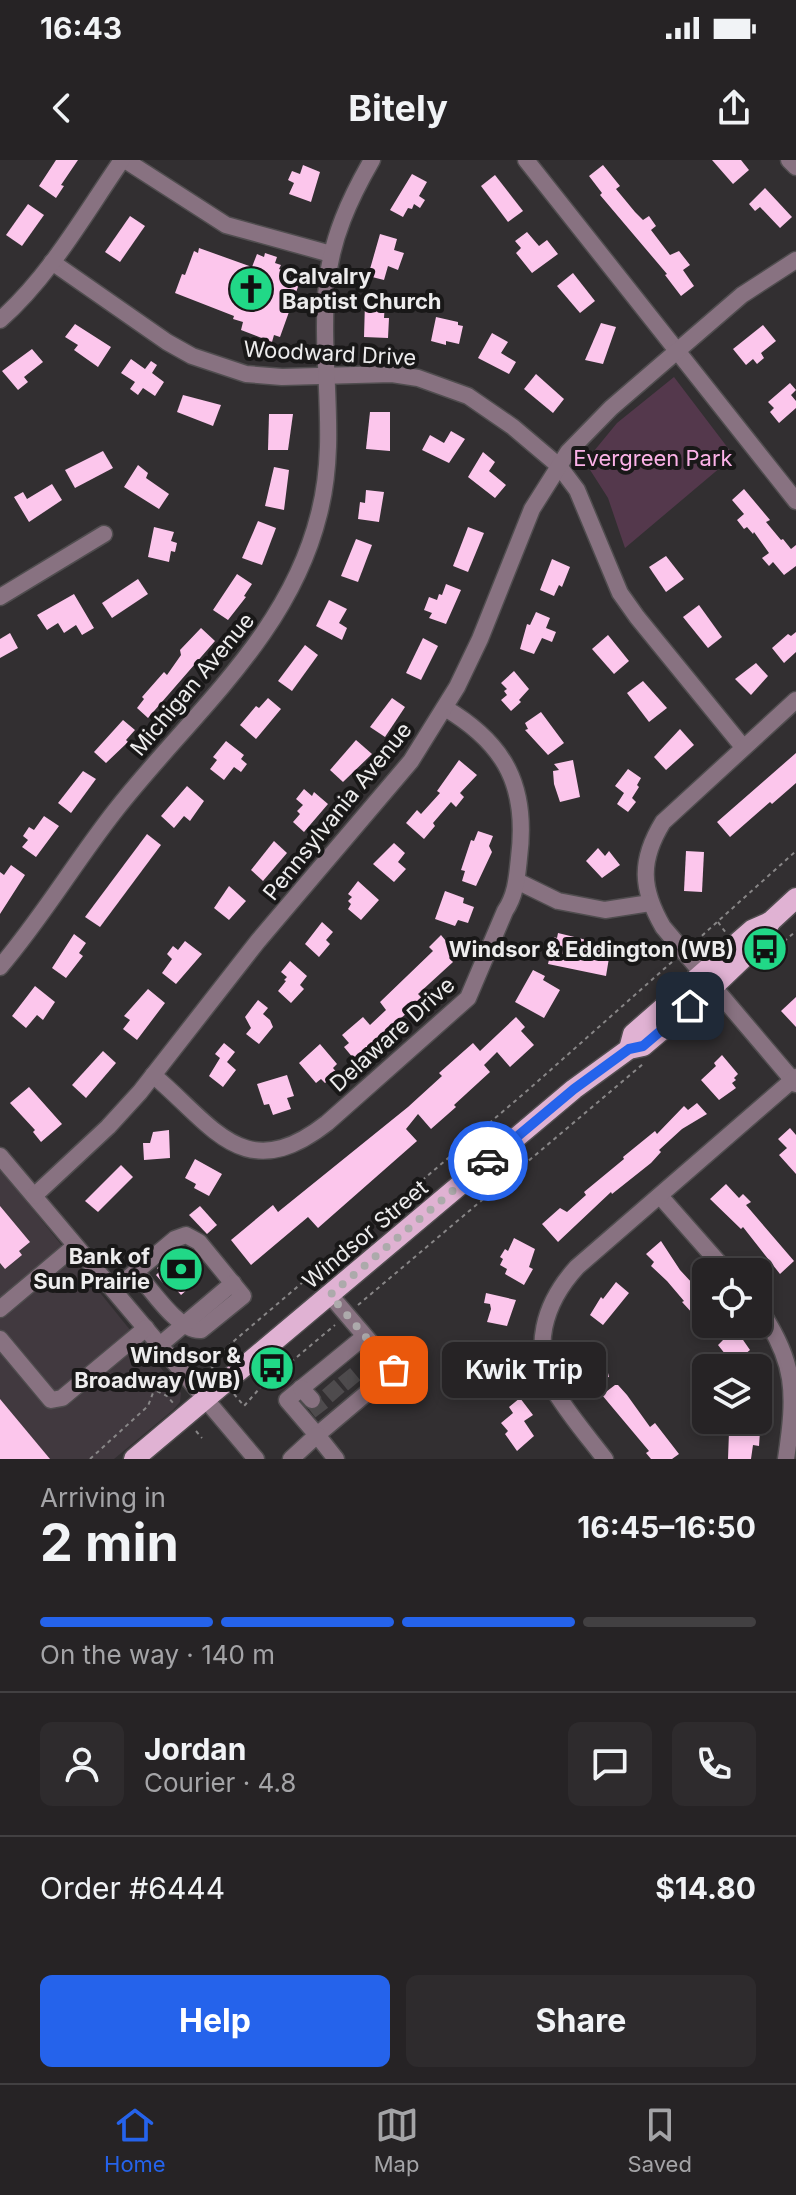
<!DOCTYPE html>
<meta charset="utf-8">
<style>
body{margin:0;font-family:Inter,sans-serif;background:#2e2b2d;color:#f1f3f6;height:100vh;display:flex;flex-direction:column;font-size:30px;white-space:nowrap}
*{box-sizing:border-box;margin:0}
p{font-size:26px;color:#a4a4a7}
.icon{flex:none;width:44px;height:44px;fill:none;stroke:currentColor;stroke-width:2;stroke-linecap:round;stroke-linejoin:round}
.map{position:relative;height:1299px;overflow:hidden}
.panel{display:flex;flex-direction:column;background:#262325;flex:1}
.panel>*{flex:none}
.tools{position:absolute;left:692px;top:1098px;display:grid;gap:16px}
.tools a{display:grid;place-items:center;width:80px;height:80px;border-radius:12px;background:#262325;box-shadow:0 4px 12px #0003,0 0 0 2px #424042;font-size:40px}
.pin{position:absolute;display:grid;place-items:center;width:68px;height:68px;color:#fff;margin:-34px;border-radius:16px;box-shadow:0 4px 12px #0006}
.courier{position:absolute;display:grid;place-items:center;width:80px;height:80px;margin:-40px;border:6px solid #2563eb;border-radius:50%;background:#fff;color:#222;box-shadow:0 2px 10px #0007}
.bubble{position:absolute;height:56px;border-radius:12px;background:#262325;box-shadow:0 4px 12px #0003,0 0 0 2px #424042;font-size:26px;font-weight:700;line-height:56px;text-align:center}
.head em{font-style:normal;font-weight:700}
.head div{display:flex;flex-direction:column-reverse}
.head{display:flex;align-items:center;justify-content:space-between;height:136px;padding:0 40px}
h1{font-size:52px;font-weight:700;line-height:60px}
.bar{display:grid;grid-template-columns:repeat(4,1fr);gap:12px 8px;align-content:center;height:96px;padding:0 40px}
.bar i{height:10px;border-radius:6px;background:#424042}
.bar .current{background:#2563eb}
.bar p{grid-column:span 4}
.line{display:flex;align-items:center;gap:20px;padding:0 40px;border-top:2px solid #424042}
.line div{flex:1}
.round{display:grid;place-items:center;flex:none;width:84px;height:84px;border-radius:12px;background:#2e2b2d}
.action{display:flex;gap:16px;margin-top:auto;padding:16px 40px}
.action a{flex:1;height:92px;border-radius:12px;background:#2563eb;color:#fff;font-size:32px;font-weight:700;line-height:92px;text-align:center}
.action a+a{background:#2e2b2d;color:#f1f3f6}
.status{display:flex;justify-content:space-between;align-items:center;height:56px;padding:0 40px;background:#262325;direction:ltr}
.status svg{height:22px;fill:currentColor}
header{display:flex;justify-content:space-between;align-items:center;height:104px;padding:0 40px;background:#262325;font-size:36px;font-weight:700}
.tabs{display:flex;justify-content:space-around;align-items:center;height:112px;border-top:2px solid #424042;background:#262325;font-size:22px;color:#a4a4a7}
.tabs a{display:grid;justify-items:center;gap:4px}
.tabs .current{color:#2563eb}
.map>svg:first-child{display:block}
.built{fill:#41393f}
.green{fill:#54384c}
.building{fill:#fcc6ec}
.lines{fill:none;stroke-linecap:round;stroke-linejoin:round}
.minor-tunnel{stroke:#4e4b4d;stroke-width:16;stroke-dasharray:16 8;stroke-linecap:butt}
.minor-casing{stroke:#504d4f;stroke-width:19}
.major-casing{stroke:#504d4f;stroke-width:23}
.path{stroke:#888687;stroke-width:2;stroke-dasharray:4 4;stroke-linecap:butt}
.minor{stroke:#887281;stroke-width:16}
.major{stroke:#e0b2d3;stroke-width:20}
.done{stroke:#acaaab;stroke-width:8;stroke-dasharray:0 14.4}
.route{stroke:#2563eb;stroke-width:10}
.labels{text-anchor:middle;stroke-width:8;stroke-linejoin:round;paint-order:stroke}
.poi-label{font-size:22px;font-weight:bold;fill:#edeced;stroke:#191818;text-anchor:end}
.street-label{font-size:22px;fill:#edeced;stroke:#191818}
.park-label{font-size:22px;fill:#fcb2e8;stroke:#191818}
</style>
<div class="status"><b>16:43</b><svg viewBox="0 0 49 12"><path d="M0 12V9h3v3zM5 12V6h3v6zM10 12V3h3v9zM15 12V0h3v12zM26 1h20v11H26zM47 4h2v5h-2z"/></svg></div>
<header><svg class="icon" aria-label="back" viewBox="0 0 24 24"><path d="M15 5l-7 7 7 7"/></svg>Bitely<svg class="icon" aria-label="share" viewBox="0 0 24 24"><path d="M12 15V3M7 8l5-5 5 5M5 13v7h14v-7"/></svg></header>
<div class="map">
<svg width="796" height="1299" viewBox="0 0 796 1299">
<rect width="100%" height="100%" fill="#322f31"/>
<path class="built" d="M0 1009 181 1233 180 1242 173 1250 114 1299H0Z"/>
<path class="green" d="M674 217 734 296 625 388 608 338 585 302 617 263Z"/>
<g class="building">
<path d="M56 0H78L61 25 64 26 56 38 39 26Z"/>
<path d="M712 0H741L749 10 733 24Z"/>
<path d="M303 5 320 12 311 42 289 34 294 23 288 20 292 11 300 14Z"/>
<path d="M603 5 620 26 616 29 635 52 643 60 649 56 656 66 651 70 670 95 679 91 690 105 683 110 694 126 681 136 665 115 667 114 600 35 602 33 589 16Z"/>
<path d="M412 14 427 22 419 36 425 40 420 48 414 44 412 49 408 48 403 57 390 50Z"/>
<path d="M495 15 523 51 508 62 481 26Z"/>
<path d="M765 28 792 57 780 68 760 47 755 51 749 44Z"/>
<path d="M28 44 44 55 22 86 6 75Z"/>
<path d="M130 56 145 66 120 102 105 92Z"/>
<path d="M527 72 539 86 547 80 558 94 532 113 516 93 521 88 515 81Z"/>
<path d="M380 74 397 79 394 90 404 93 398 110 388 106 384 120 368 116Z"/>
<path d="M199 88 252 107 257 94 264 97 265 93 277 97 275 103 281 105 279 109 299 116 297 122 299 124 280 177 274 175 272 182 241 170 243 162 233 159 234 156 175 133 182 114 185 115 194 91 198 93Z"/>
<path d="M573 113 595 141 580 153 557 126Z"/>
<path d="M365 142H385L384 158H389L388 178 364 177Z"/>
<path d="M436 157 458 162V165L463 166 459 184 446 181V185L431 181Z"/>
<path d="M601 163 616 167 603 204 585 200Z"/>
<path d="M75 164 111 187 98 207 74 190 78 185 65 177Z"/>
<path d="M763 165 776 181 761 193 764 198 757 204 753 199 746 205 733 189Z"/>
<path d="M492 173 508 182 501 193 516 202 509 214 478 198Z"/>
<path d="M32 189 43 202 24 217 28 222 18 230 2 211Z"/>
<path d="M131 199 145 209 151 201 157 205 152 213 164 222 155 236 143 228 138 235 130 229 135 222 121 213Z"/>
<path d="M536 214 564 239 553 253 524 229Z"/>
<path d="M790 223 796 230 791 235 796 241V248L779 263 770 252 774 248 768 242Z"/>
<path d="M183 235 221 245 213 266 177 252Z"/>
<path d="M370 252H390V291L366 289Z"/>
<path d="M269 254H293L288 290H268Z"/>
<path d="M451 271 465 279 449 303 422 290 430 275 444 283Z"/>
<path d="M103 291 113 308 75 328 65 310Z"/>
<path d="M483 292 495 302 489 311 506 325 495 338 468 317Z"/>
<path d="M138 305 148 313 146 318 169 334 159 349 124 327Z"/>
<path d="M274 307 289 310 284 350 265 346Z"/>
<path d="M52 324 62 340 29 362 14 337 23 332 27 339Z"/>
<path d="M744 329 770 360 766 362 781 380 783 379 791 389 796 385V406L784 415 773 402 769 406 762 398 769 393 754 372 753 374 747 367 744 369 737 360 744 354 732 340Z"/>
<path d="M366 330 384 332 379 362 358 359 360 342 365 343Z"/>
<path d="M258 361 276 368 262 405 242 398Z"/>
<path d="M154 367 174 372 171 381 177 383 175 392 171 391 169 402 148 397Z"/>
<path d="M468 367 484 373 468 412 453 406Z"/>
<path d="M356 379 372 385 358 422 341 416Z"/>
<path d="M666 396 684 419 666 432 649 407Z"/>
<path d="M552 399 570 407 562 427 559 425 554 436 540 430Z"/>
<path d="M237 414 252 424 244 436 246 437 228 460 213 450Z"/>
<path d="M138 419 148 434 112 458 102 443Z"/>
<path d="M446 424 461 430 446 464 429 458 432 453 424 450 429 437 437 440 439 434 442 435Z"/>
<path d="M74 434 94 468 82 475 76 465 64 473 58 463 47 470 37 455Z"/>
<path d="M329 440 347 449 339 463 347 468 342 480 316 466Z"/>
<path d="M699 445 722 477 708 488 683 457Z"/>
<path d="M536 452 550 458 546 468 556 472 552 482 542 478 534 494 520 489 527 464 530 465Z"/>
<path d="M201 468 215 481 148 558 137 548 144 539 142 537 164 512 167 515 181 495 180 490Z"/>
<path d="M796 472V492L784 503 772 488 788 474 791 476Z"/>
<path d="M10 473 18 488 0 498V479Z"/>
<path d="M608 475 629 501 614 514 592 489Z"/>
<path d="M423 478 438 486 421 520 406 513Z"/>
<path d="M305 485 318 495 292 531 278 521Z"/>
<path d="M756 503 768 516 751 535 735 519Z"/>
<path d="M514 511 529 529 519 540 521 542 511 551 501 540 507 535 504 531 507 529 501 523Z"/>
<path d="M643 521 667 548 649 562 627 533Z"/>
<path d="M268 538 281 549 256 579 240 565 256 546 259 548Z"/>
<path d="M392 538 405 547 385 577 370 567Z"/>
<path d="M541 552 564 583 548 595 525 570 528 569 525 563Z"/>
<path d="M123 560 135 570 126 580 128 582 106 603 94 592Z"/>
<path d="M680 569 694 585 666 610 654 597Z"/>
<path d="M356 580 372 594 343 622 330 610Z"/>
<path d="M226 581 244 595 241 599 247 604 241 612 234 607 224 620 210 609 217 600 213 597Z"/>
<path d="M796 593V623L772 644 770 642 730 677 717 662Z"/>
<path d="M459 600 477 615 460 633 464 637 456 647 451 642 433 663 435 666 424 679 406 663 417 650 421 654 440 633 437 631Z"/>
<path d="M573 600 580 637 560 642 554 624 553 611 559 610 554 604Z"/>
<path d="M628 609 641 618 637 625 639 627 632 638 636 642 628 652 617 644 624 633 615 626Z"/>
<path d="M83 611 96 619 71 653 58 643Z"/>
<path d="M187 626 204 641 190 661 184 656 174 668 161 656Z"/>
<path d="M304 629 312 636 314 632 328 644 304 672 293 662 300 654 297 651 303 645 296 639Z"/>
<path d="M44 656 59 666 36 697 22 687 28 680 23 676 29 667 34 670Z"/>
<path d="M478 671 493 676 489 686 492 692 476 726 462 721 465 711 461 710 471 680 474 681Z"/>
<path d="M147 674 161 685 100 767 85 757Z"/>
<path d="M274 681 287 693 263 721 251 710Z"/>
<path d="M394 683 405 693 398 702 406 709 394 722 373 704Z"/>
<path d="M598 688 605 696 609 691 620 705 602 718 586 701Z"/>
<path d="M686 691 704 692 702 732 684 731Z"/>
<path d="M11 705 25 715 0 754V712L4 715Z"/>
<path d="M358 721 379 740 361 760 348 749 351 744 348 741 352 737 348 734Z"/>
<path d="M229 726 246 741 229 760 214 748Z"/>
<path d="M445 731 464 738 463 743 474 747 468 763 458 760 455 766 435 759Z"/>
<path d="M322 762 333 772 326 780 330 784 319 797 305 784Z"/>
<path d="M558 773 611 786 606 816 548 804 554 777 557 778Z"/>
<path d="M74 774 86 783 79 793 83 796 66 818 52 808Z"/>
<path d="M441 775 455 792 449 798 453 802 418 834 423 839 354 899 344 887 349 883 342 875 363 857 370 865 386 850 380 842 433 791 429 787Z"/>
<path d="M185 781 202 794 176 824 162 813 172 799 167 794 173 786 178 790Z"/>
<path d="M290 801 307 816 300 825 304 829 291 843 278 831 286 821 284 820 287 817 281 812Z"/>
<path d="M533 810 545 816 543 820 560 830 544 858 515 842Z"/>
<path d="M35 826 55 842 43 860 37 855 26 868 12 856Z"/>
<path d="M148 829 165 843 137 880 123 869 130 860 124 856Z"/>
<path d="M796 837V867L781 851Z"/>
<path d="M258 840 268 848 263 854 270 860 273 867 259 884 246 874 251 868 245 857Z"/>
<path d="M516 857 525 867 521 871 534 885 510 907 497 892 484 905 490 912 454 945 456 947 431 969 418 954 406 969 417 981 318 1068 308 1057 251 1105 231 1080 273 1045 278 1052 408 947 442 916 439 913 473 883 480 891Z"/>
<path d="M224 883 235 892 227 902 236 910 223 927 209 916 220 898 215 894Z"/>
<path d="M320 884 337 904 333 908 337 913 325 923 321 919 316 923 299 903Z"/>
<path d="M103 891 116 903 86 938 72 925Z"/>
<path d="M722 895 738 914 734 918 736 920 732 923 736 928 719 940 701 920 716 906 714 903Z"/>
<path d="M287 915 294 936 287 938 291 949 273 955 269 944 264 945 257 924Z"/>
<path d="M29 927 62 964 41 982 33 972 35 970 10 943Z"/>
<path d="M697 943 707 954 682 969 659 990 661 992 651 1003 612 1034 611 1032 558 1082 542 1064 560 1048 567 1052 586 1035 584 1032 624 999 623 997 655 971 657 974 684 946 688 950Z"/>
<path d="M790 968 796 975V1014L779 995 787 988 778 979Z"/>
<path d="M169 970 170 998 144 1000 143 983H150L153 972Z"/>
<path d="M195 999 222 1014 209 1036 194 1028 196 1024 185 1018Z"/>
<path d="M121 1005 133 1017 98 1052 85 1041Z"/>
<path d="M726 1024 739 1038 743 1034 751 1042 746 1045 794 1101 780 1114 743 1067 741 1069 710 1039Z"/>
<path d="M0 1046 30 1082 19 1091 22 1095 5 1109 0 1103Z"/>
<path d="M200 1046 217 1065 207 1074 189 1055Z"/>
<path d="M514 1078 535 1089 529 1107 533 1109 524 1125 505 1114 507 1109 500 1105 503 1099 500 1097 505 1089 508 1091Z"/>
<path d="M661 1081 680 1110 706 1138V1168L682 1142 684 1141 667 1121 651 1106 654 1102 646 1094Z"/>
<path d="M186 1087 198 1098 189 1105 201 1118 181 1135 167 1119 163 1123 156 1115 160 1111 157 1108Z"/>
<path d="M616 1122 629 1133 603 1165 590 1155 601 1137 603 1139Z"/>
<path d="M486 1133 516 1140 507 1166 487 1162 491 1149 490 1144 484 1143Z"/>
<path d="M721 1164H732L750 1190 733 1204 718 1185 723 1180 715 1169Z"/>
<path d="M601 1184 609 1217 588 1220 580 1187Z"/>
<path d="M498 1190 503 1210 515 1208 517 1228 504 1231 503 1225 486 1228 480 1194Z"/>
<path d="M615 1225H618L627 1235 650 1267 655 1263 679 1294 672 1299H651L646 1293 649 1291 602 1235Z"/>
<path d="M520 1238 533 1255 524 1261 534 1276 517 1291 505 1274 508 1271 501 1263 513 1253 509 1247Z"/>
<path d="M0 1239 50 1299H0Z"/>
<path d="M738 1268 760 1271 759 1286 753 1285 751 1299H728L729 1272 738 1273Z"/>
</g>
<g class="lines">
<g class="minor-tunnel">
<path d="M344 1213 358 1230"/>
<path d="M328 1225 343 1242"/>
<path d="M312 1240 325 1257"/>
</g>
<g class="minor-casing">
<g id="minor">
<path d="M125 0 226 65 331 94"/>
<path d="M526 0 796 341"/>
<path d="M789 0 796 7"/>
<path d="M52 102 167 182 192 196 246 214 282 217 392 214 418 218 468 236 513 267 559 306 577 330 620 433 637 457 743 587"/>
<path d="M0 160C50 116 84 55 122 0"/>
<path d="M0 437 104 374"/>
<path d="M796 540 663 662C639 701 641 729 663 767L796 924"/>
<path d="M517 721 558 741 605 750 650 743"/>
<path d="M0 807C42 758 75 702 115 651 190 555 289 476 319 354 339 278 319 201 327 124 331 79 350 38 372 0"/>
<path d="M153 915C213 965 244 1028 327 963L468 838 505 751C516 735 517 717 519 698 528 627 506 584 445 548"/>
<path d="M0 996 256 1299"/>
<path d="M34 1036 108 967 140 932 258 781 411 601 457 527 480 479 532 349 568 292 611 248 742 135 796 100"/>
<path d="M660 1036 727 1112"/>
<path d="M114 1130 175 1079 186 1075 199 1082 243 1136 201 1170C179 1172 151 1129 136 1112"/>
<path d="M330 1135 365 1176 287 1240 317 1275 394 1210 365 1176"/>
<path d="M758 1147C796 1202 796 1232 786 1299"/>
<path d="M0 1149 75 1086"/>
<path d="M0 1179 51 1240 62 1238 146 1168"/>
<path d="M161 1184 233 1123"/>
<path d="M301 1228 312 1240"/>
<path d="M291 1299 317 1275 336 1299"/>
<path d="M605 1299C589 1278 570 1256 556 1233 530 1189 544 1143 577 1107L796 917"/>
</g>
</g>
<g class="major-casing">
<g id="major">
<path d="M629 889 633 874 752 770 770 762 796 738"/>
<path d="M134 1299 574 929 629 889 643 886 714 826 763 779 770 762"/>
</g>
</g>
<g class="path">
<path d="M718 762 726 773"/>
<path d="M696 781 796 691"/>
<path d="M778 787 796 771"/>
<path d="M358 1145 643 904"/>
<path d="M206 1200 215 1211"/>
<path d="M193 1201 198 1197 214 1198 528 930 673 801"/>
<path d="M157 1231 167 1236 174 1244"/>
<path d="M234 1234 244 1246 260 1228 335 1165"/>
<path d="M196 1271 202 1278"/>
<path d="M90 1299 148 1246 158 1220H169"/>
</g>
<use href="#minor" class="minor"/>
<use href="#major" class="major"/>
</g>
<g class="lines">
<path class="done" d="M394 1210 330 1135 488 1001"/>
<path class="route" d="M488 1001 574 929 629 889 643 886 690 846"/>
</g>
<defs>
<g id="church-disc" transform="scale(2.3)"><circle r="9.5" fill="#21d887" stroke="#191818"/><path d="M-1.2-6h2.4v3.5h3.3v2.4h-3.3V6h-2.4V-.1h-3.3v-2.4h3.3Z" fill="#111"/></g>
<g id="bus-disc" transform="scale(2.3)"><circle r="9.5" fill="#21d887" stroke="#191818"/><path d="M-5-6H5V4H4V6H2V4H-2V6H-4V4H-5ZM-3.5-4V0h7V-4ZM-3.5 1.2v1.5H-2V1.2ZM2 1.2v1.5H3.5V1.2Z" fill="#111"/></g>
<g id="bank-disc" transform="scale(2.3)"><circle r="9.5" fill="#21d887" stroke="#191818"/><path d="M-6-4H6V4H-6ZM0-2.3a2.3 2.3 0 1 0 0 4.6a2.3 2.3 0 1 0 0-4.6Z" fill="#111"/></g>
</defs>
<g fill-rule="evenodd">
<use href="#church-disc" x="251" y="129"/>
<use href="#bus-disc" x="765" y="789"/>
<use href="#bank-disc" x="181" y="1109"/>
<use href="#bus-disc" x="272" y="1208"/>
</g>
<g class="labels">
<g class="poi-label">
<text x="282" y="124" text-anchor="start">Calvalry<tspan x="282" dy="25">Baptist Church</tspan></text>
<text x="734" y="797">Windsor &amp; Eddington (WB)</text>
<text x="150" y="1104">Bank of<tspan x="150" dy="25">Sun Prairie</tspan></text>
<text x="241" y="1203">Windsor &amp;<tspan x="241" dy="25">Broadway (WB)</tspan></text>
</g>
<g class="street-label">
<text transform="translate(330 193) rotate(3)" y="8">Woodward Drive</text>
<text transform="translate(192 524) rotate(-50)" y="8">Michigan Avenue</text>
<text transform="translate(337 651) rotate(-51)" y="8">Pennsylvania Avenue</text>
<text transform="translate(392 874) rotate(-42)" y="8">Delaware Drive</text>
<text transform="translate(365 1074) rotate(-40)" y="8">Windsor Street</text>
</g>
<g class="park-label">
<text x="653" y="306">Evergreen Park</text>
</g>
</g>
</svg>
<div class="tools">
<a><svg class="icon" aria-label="locate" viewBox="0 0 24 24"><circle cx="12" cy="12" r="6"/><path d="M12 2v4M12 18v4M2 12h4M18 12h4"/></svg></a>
<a><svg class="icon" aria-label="layers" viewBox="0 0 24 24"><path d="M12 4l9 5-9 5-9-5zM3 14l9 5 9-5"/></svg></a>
</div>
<div class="pin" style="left:394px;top:1210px;background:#ea580c"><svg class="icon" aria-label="bag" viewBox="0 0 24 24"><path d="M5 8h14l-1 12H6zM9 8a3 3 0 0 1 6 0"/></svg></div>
<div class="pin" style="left:690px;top:846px;background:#1f2937"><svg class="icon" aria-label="home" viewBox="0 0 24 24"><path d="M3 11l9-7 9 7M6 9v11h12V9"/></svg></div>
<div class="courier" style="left:488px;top:1001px"><svg class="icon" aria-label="car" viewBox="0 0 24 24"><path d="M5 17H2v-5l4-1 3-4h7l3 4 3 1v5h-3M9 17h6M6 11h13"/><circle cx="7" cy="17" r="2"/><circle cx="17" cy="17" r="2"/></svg></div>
<div class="bubble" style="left:442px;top:1182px;width:164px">Kwik Trip</div>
</div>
<section class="panel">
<div class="head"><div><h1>2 min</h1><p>Arriving in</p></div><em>16:45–16:50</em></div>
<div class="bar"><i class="current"></i><i class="current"></i><i class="current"></i><i></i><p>On the way · 140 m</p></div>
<div class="line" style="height:144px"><a class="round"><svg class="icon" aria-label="person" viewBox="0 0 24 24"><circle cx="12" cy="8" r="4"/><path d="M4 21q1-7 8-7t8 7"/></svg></a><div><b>Jordan</b><p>Courier · 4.8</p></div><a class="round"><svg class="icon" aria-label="chat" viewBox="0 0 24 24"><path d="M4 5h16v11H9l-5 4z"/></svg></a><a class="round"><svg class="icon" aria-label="phone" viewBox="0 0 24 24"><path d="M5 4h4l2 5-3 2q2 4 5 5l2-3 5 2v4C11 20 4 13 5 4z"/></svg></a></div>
<div class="line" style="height:104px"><div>Order #6444</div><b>$14.80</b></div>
<div class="action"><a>Help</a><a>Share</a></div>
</section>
<nav class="tabs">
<a class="current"><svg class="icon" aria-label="home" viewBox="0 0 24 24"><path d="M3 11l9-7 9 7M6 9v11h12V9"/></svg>Home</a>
<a><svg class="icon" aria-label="map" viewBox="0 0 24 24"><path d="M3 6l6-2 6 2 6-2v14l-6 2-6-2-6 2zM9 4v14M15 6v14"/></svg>Map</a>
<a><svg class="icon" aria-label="saved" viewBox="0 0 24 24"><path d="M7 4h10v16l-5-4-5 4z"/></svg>Saved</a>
</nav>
